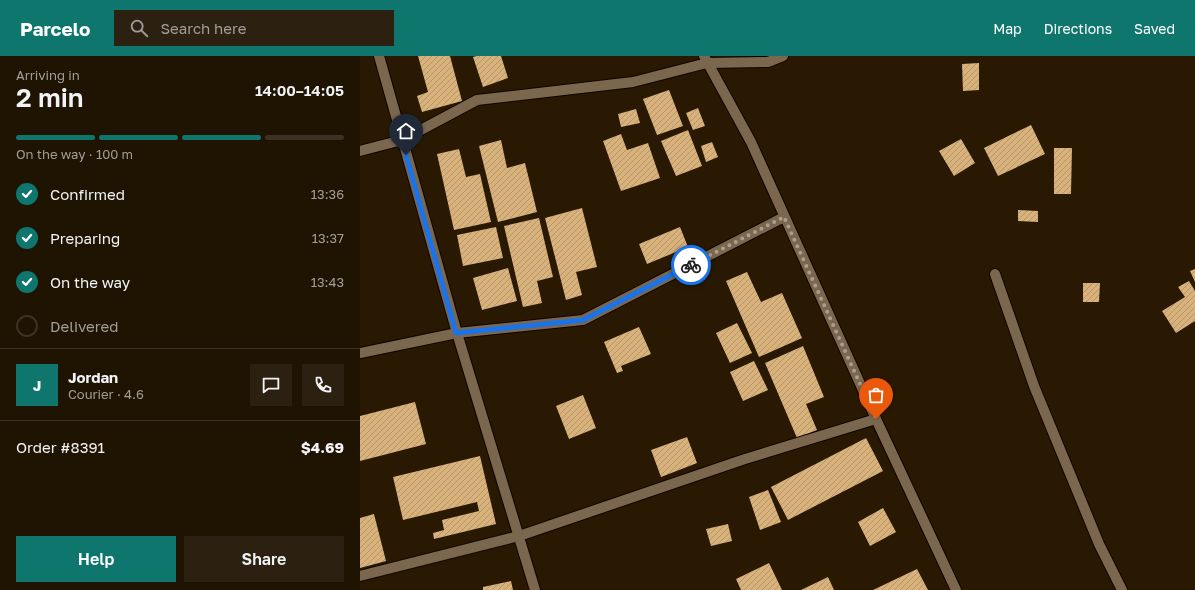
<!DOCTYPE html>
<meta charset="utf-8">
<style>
body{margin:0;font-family:"Golos Text",sans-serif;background:#2c2011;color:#f1f3f6;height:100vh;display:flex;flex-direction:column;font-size:15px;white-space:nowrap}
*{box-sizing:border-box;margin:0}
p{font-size:13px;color:#a19e99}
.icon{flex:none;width:22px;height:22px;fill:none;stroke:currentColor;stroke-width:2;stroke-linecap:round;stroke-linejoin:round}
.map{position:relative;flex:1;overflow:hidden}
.side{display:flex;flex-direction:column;background:#1f1302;width:360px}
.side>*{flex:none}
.pin{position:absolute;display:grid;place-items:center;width:34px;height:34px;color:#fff;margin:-41px -17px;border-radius:50% 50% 50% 0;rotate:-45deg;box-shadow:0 0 4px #0007}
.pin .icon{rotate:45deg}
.courier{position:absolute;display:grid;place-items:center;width:40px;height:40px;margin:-20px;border:3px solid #1a73e8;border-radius:50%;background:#fff;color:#222;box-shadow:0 1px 5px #0007}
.head em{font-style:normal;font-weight:600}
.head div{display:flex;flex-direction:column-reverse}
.head{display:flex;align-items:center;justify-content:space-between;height:68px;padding:0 16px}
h1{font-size:26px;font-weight:600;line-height:30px}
.bar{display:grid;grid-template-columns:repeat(4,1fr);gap:6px 4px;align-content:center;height:48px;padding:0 16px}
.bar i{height:5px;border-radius:3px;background:#3c3224}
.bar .selected{background:#0f766e}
.bar p{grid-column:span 4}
.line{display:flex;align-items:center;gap:10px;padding:0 16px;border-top:1px solid #3c3224}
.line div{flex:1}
.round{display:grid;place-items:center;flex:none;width:42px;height:42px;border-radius:0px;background:#2c2011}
ol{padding:0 16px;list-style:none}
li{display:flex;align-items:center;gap:12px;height:44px}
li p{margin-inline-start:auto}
li .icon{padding:4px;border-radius:50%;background:#0f766e;color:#fff;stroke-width:4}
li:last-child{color:#a19e99}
li i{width:22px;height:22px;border:2px solid #3c3224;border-radius:50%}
.cta{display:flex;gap:8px;margin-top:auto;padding:8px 16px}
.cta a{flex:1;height:46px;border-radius:0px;background:#0f766e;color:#fff;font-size:16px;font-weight:600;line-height:46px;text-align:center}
.cta a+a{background:#2c2011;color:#f1f3f6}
header{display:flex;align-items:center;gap:24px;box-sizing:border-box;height:56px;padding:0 20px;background:#0f766e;color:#fff}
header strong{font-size:19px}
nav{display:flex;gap:22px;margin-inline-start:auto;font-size:14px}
.search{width:280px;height:36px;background:#2c2011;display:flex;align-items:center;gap:10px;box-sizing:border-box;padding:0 14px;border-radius:0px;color:#a19e99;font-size:15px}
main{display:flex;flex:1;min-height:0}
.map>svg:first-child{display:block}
.building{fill:url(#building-hatch)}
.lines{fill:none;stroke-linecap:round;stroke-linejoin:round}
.minor-casing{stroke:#110400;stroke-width:12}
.minor{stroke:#7b674e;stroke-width:10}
.done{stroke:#ab9e8d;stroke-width:4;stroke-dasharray:0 7.2}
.route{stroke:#1a73e8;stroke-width:5}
</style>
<header>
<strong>Parcelo</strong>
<div class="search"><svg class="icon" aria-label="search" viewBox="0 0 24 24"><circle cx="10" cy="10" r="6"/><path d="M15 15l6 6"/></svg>Search here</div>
<nav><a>Map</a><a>Directions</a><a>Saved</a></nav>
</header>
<main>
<section class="side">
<div class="head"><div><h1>2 min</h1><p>Arriving in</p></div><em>14:00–14:05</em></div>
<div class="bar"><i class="selected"></i><i class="selected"></i><i class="selected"></i><i></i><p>On the way · 100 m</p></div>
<ol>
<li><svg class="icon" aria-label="check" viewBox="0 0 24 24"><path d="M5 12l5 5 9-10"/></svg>Confirmed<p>13:36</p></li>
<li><svg class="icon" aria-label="check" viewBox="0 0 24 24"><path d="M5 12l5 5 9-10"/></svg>Preparing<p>13:37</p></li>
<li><svg class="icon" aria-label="check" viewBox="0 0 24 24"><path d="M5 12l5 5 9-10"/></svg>On the way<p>13:43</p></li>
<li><i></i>Delivered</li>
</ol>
<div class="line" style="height:72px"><b class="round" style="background:#0f766e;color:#fff">J</b><div><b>Jordan</b><p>Courier · 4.6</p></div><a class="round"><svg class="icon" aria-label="chat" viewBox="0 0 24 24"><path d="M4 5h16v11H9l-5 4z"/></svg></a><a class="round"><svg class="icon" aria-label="phone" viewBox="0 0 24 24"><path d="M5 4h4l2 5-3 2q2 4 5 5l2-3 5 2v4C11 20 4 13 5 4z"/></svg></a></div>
<div class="line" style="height:52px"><div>Order #8391</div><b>$4.69</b></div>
<div class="cta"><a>Help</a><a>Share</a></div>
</section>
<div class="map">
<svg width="835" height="534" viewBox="0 0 835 534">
<defs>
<pattern id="building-hatch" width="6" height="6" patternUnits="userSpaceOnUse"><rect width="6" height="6" fill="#d8b17b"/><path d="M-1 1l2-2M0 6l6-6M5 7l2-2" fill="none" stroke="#b4966c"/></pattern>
</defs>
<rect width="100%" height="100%" fill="#291902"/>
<g class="building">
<path d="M58 0H90L102 45 62 56 57 40 68 36Z"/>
<path d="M117 0H141L148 22 123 31 113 1Z"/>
<path d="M619 7V34L603 35 602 8Z"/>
<path d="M309 34 323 70 297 79 283 43Z"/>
<path d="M338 52 345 70 333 74 326 57Z"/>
<path d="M276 53 280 67 261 71 258 58Z"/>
<path d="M671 69 685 98 638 120 624 92Z"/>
<path d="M328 74 342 110 316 120 301 85Z"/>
<path d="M261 78 267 94 288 87 300 122 261 135 243 85Z"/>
<path d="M601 83 615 107 594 120 579 95Z"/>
<path d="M141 84 147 112 165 107 177 156 138 166 119 90Z"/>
<path d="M352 86 358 101 346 106 341 90Z"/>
<path d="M694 92H712L711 138H694Z"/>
<path d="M99 93 106 121 120 118 131 166 94 174 77 98Z"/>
<path d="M222 152 237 211 216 216 222 239 206 244 185 162Z"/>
<path d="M658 154 678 155V166L658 165Z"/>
<path d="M179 162 193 221 177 225 182 247 163 251 144 170Z"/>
<path d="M136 171 143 202 103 210 97 179Z"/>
<path d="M320 171 328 191 287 208 279 188Z"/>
<path d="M148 212 157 245 122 254 113 222Z"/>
<path d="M835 213V226L830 215Z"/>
<path d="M387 216 401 246 422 237 442 282 399 301 366 225Z"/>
<path d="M829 225 835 235V265L816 277 802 255 825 241 818 231Z"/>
<path d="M723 227H740L739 246H723Z"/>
<path d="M377 267 392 297 370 307 356 277Z"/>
<path d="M279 271 291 298 261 310 263 315 257 317 244 286Z"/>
<path d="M443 290 464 341 446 348 457 374 437 382 405 307Z"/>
<path d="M394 305 408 334 383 345 370 316Z"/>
<path d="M223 339 236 372 209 383 196 350Z"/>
<path d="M55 346 66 388 0 405V360Z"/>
<path d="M327 381 337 407 301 421 291 394Z"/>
<path d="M506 382 523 415 428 464 411 431Z"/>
<path d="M120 400 136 468 74 483 73 477 84 474 82 464 119 455 117 446 43 464 33 421Z"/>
<path d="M408 434 421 466 400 474 389 441Z"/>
<path d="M523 452 536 476 510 490 498 466Z"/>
<path d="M14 458 26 505 0 512V462Z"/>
<path d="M368 468 372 485 351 490 346 473Z"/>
<path d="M409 507 422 534H381L376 523Z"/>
<path d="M557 513 568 534H513Z"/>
<path d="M468 521 474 534H441Z"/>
<path d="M151 525 153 534H123V531Z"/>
</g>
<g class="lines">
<g class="minor-casing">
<g id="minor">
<path d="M19 0 97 277 175 534"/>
<path d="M344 0 391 86 516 363 596 534"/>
<path d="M0 95 42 84 117 44 273 26 347 7 408 6 423 0"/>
<path d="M635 218 674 330 739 488 762 534"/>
<path d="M0 297 97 277 223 264 424 161"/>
<path d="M0 520 159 480 385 403 516 363"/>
</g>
</g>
<use href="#minor" class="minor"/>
</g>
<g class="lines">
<path class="done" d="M331 209 424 161 516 363"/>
<path class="route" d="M46 99 96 277 223 264 331 209"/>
</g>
</svg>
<div class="pin" style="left:516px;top:363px;background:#ea580c"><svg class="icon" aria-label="bag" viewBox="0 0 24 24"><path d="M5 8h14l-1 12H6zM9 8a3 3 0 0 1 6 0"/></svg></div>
<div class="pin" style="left:46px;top:99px;background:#1f2937"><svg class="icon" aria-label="home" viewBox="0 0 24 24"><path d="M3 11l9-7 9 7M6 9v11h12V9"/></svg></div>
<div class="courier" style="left:331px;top:209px"><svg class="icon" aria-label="bike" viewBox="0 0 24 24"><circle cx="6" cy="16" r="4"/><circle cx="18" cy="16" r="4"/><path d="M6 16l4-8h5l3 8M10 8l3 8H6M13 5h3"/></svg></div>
</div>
</main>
